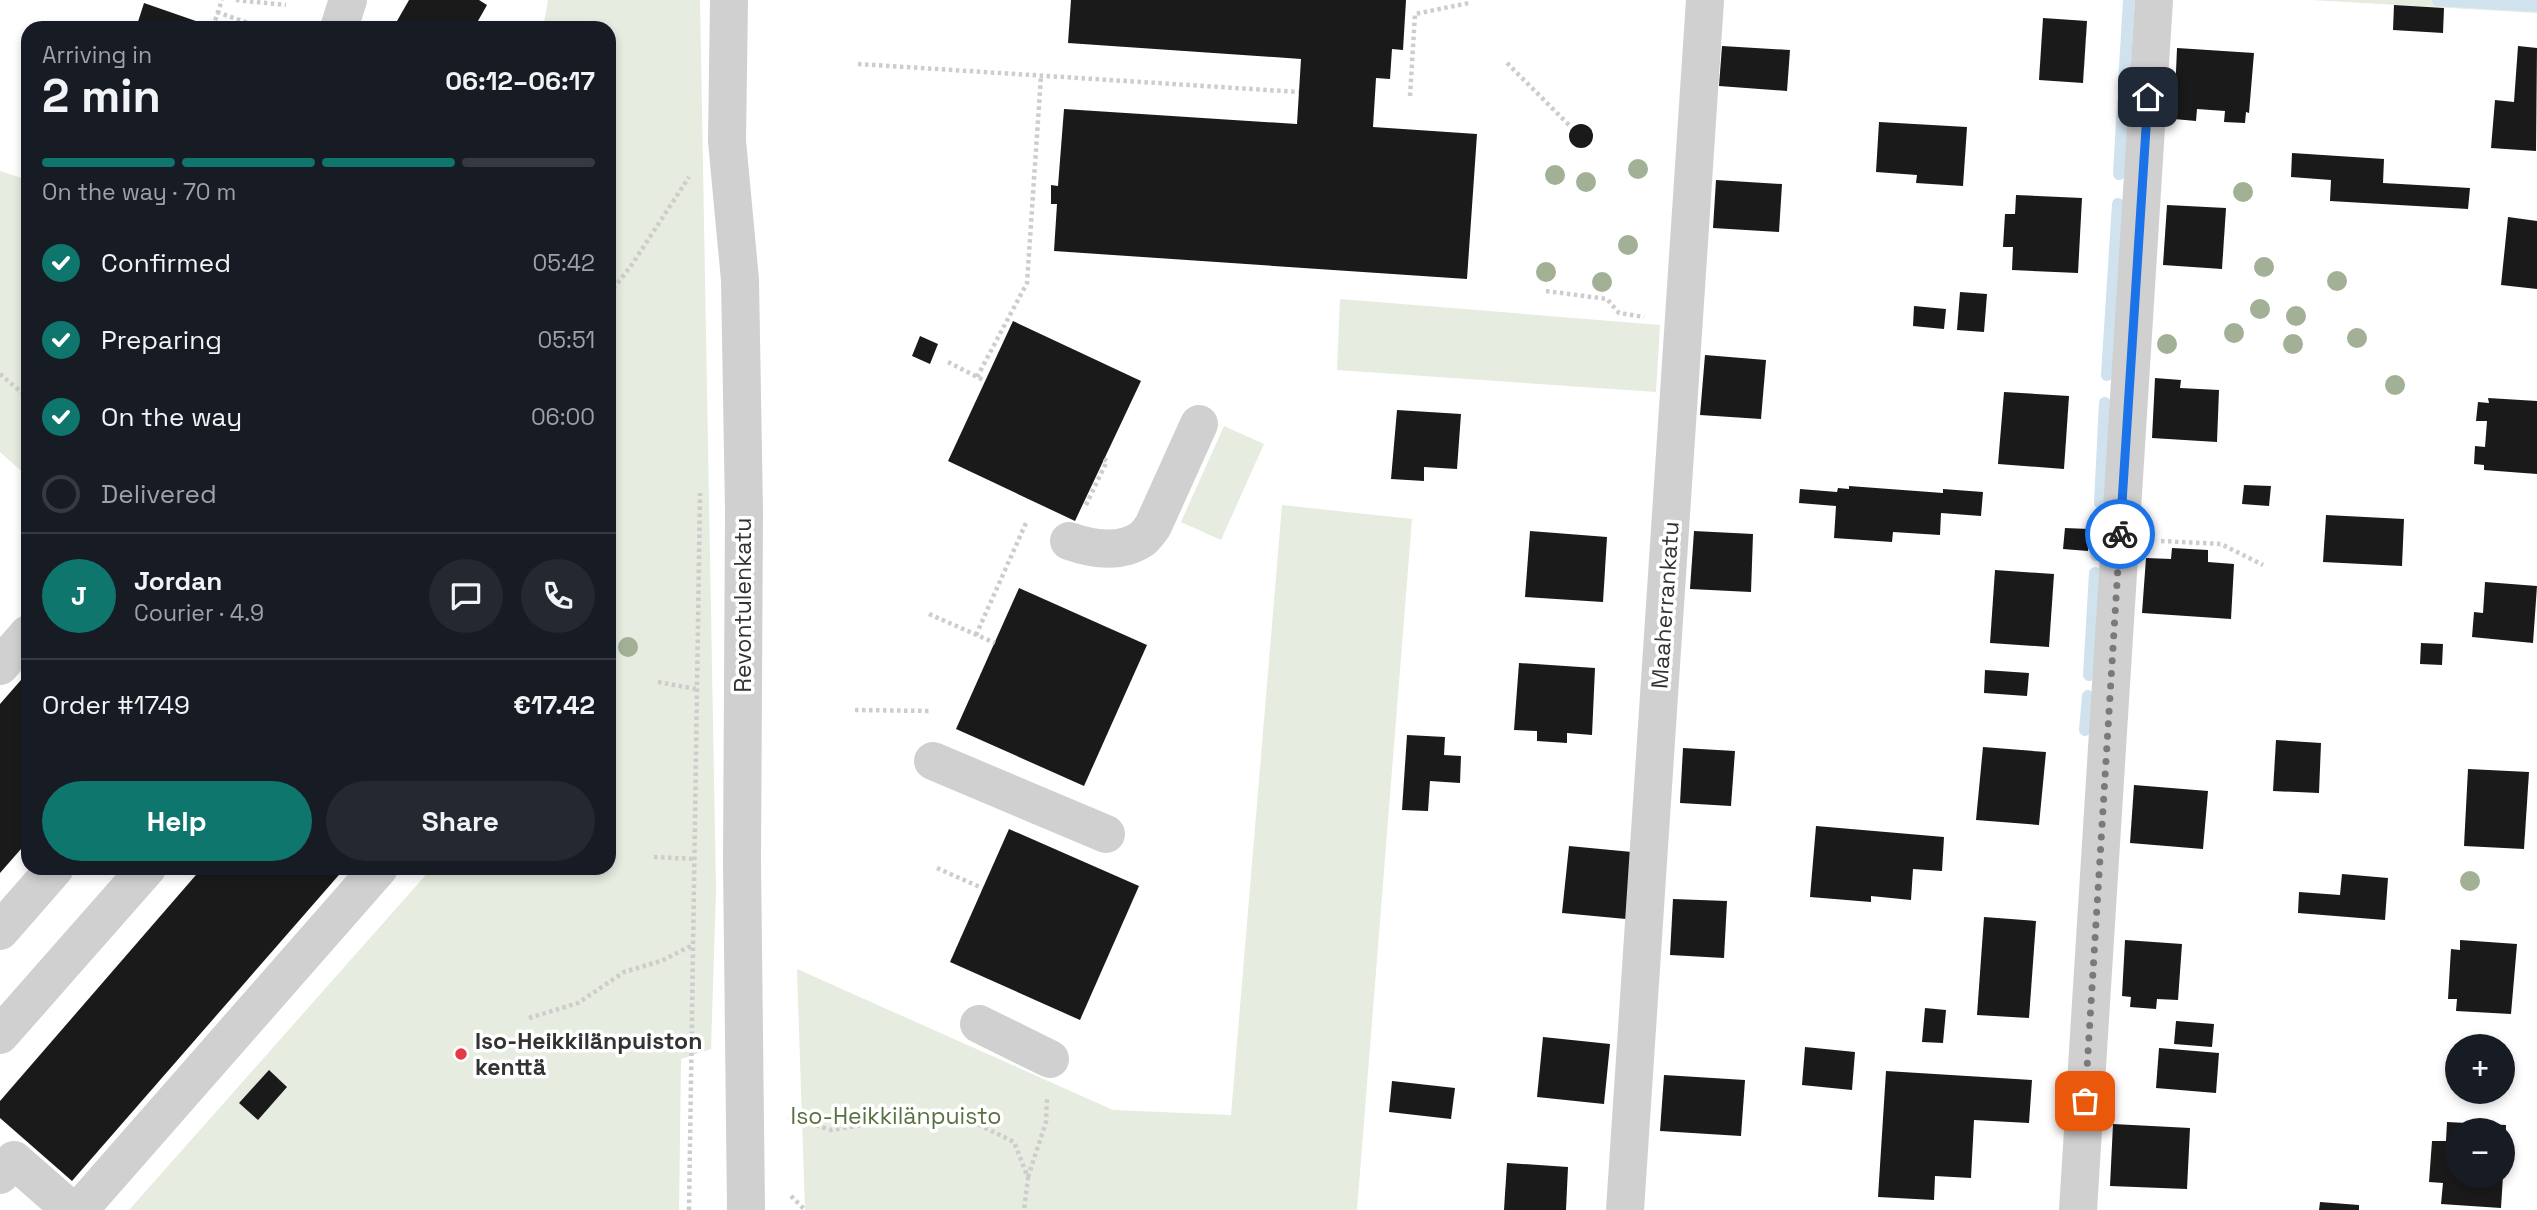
<!DOCTYPE html>
<meta charset="utf-8">
<style>
body{margin:0;font-family:"Space Grotesk",sans-serif;background:#242831;color:#f1f3f6;height:100vh;display:flex;flex-direction:column;font-size:26px;white-space:nowrap}
*{box-sizing:border-box;margin:0}
p{font-size:23px;color:#9ea1a6}
.icon{flex:none;width:38px;height:38px;fill:none;stroke:currentColor;stroke-width:2;stroke-linecap:round;stroke-linejoin:round}
.map{position:relative;flex:1;overflow:hidden}
.drawer{position:absolute;left:21px;top:21px;width:595px;height:854px;display:flex;flex-direction:column;background:#171b24;border-radius:21px;box-shadow:0 4px 10px #0003}
.drawer>*{flex:none}
.buttons{position:absolute;left:2445px;top:1034px;display:grid;gap:14px}
.buttons a{display:grid;place-items:center;width:70px;height:70px;border-radius:50%;background:#171b24;box-shadow:0 4px 10px #0003;font-size:35px}
.pin{position:absolute;display:grid;place-items:center;width:60px;height:60px;color:#fff;margin:-30px;border-radius:14px;box-shadow:0 4px 10px #0006}
.courier{position:absolute;display:grid;place-items:center;width:70px;height:70px;margin:-35px;border:5px solid #1a73e8;border-radius:50%;background:#fff;color:#222;box-shadow:0 2px 9px #0007}
.summary em{font-style:normal;font-weight:800}
.summary div{display:flex;flex-direction:column-reverse}
.summary{display:flex;align-items:center;justify-content:space-between;height:119px;padding:0 21px}
h1{font-size:46px;font-weight:800;line-height:52px}
.bar{display:grid;grid-template-columns:repeat(4,1fr);gap:10px 7px;align-content:center;height:84px;padding:0 21px}
.bar i{height:9px;border-radius:5px;background:#363941}
.bar .on{background:#0f766e}
.bar p{grid-column:span 4}
.line{display:flex;align-items:center;gap:18px;padding:0 21px;border-top:2px solid #363941}
.line div{flex:1}
.round{display:grid;place-items:center;flex:none;width:74px;height:74px;border-radius:37px;background:#242831}
ol{padding:0 21px;list-style:none}
li{display:flex;align-items:center;gap:21px;height:77px}
li p{margin-inline-start:auto}
li .icon{padding:7px;border-radius:50%;background:#0f766e;color:#fff;stroke-width:4}
li:last-child{color:#9ea1a6}
li i{width:38px;height:38px;border:4px solid #363941;border-radius:50%}
.action{display:flex;gap:14px;margin-top:auto;padding:14px 21px}
.action a{flex:1;height:80px;border-radius:42px;background:#0f766e;color:#fff;font-size:28px;font-weight:800;line-height:80px;text-align:center}
.action a+a{background:#242831;color:#f1f3f6}
.map>svg:first-child{display:block}
.green{fill:#e6ecdf}
.lines{fill:none;stroke-linecap:round;stroke-linejoin:round}
.stream{stroke:#cfe2ee;stroke-width:12}
.building{fill:#1a1a1a}
.path{stroke:#cdcdcd;stroke-width:4.5;stroke-dasharray:3.5 3.5;stroke-linecap:butt}
.minor{stroke:#d0d0d0;stroke-width:38}
.tree{fill:#a2b095}
.done{stroke:#7a7a7a;stroke-width:7;stroke-dasharray:0 12.6}
.route{stroke:#1a73e8;stroke-width:9}
.poi-dot{fill:#e63946;stroke:#fff;stroke-width:2.5}
.labels{text-anchor:middle;stroke-width:7;stroke-linejoin:round;paint-order:stroke}
.street-label{font-size:23px;fill:#333;stroke:#fff}
.poi-label{font-size:23px;font-weight:bold;fill:#333;stroke:#fff;text-anchor:start}
.park-label{font-size:23px;fill:#56703f;stroke:#fff}
</style>
<div class="map">
<svg width="2537" height="1210" viewBox="0 0 2537 1210">
<rect width="100%" height="100%" fill="#fff"/>
<g class="green">
<path d="M548 0H700L716 890 711 1049 681 1059 679 1210H129L432 868H609V28H543Z"/>
<path d="M2311 0H2537V13Z"/>
<path d="M0 171 28 180V477L0 452Z"/>
<path d="M1340 299 1660 325 1656 392 1337 370Z"/>
<path d="M1224 426 1264 444 1221 540 1181 522Z"/>
<path d="M1282 505 1412 519 1357 1210H805L797 969 1113 1110 1231 1115Z"/>
</g>
<g class="lines">
<g class="stream">
<path d="M2438 0 2537 6"/>
<path d="M2124 84 2129 0"/>
<path d="M2119 174 2123 103"/>
<path d="M2107 375 2118 204"/>
<path d="M2100 503 2105 403"/>
<path d="M2096 555 2098 520"/>
<path d="M2089 675 2095 573"/>
<path d="M2085 730 2088 696"/>
</g>
</g>
<g class="building">
<path d="M409 0H479L487 5 474 28H393Z"/>
<path d="M1071 0H1406L1403 50 1392 49 1390 79 1376 78 1373 127 1477 134 1467 279 1054 251 1057 204H1051V185L1058 186 1064 109 1297 124 1301 59 1068 43Z"/>
<path d="M144 3 216 28H136Z"/>
<path d="M2394 5 2444 8 2443 33 2393 30Z"/>
<path d="M2043 18 2087 21 2083 83 2039 80Z"/>
<path d="M1722 46 1790 50 1787 91 1719 86Z"/>
<path d="M2518 46 2537 48 2536 151 2491 148 2495 100 2514 102Z"/>
<path d="M2177 48 2254 53 2249 113 2246 112 2245 123 2224 122 2225 111 2197 109 2196 121 2174 119Z"/>
<path d="M1879 122 1967 127 1963 186 1916 183 1917 175 1876 172Z"/>
<circle cx="1581" cy="136" r="12"/>
<path d="M2292 153 2384 159 2383 183 2470 188 2468 209 2330 201 2331 180 2291 177Z"/>
<path d="M1716 180 1782 184 1779 232 1713 228Z"/>
<path d="M2016 195 2082 198 2078 273 2012 270 2013 247H2003L2005 214H2015Z"/>
<path d="M2167 205 2226 208 2222 269 2163 265Z"/>
<path d="M2508 217 2537 221V289L2501 285Z"/>
<path d="M1960 292 1987 294 1984 332 1957 330Z"/>
<path d="M1914 306 1946 309 1944 329 1913 326Z"/>
<path d="M1013 321 1141 381 1075 521 948 461Z"/>
<path d="M920 336 938 344 930 364 912 356Z"/>
<path d="M1705 355 1766 360 1761 419 1700 415Z"/>
<path d="M2155 378 2181 380 2180 388 2219 390 2217 442 2152 438Z"/>
<path d="M2004 392 2069 396 2064 469 1998 464Z"/>
<path d="M2488 398 2537 401V474L2484 470V465L2474 464 2475 446 2485 447 2487 421H2476L2478 402 2489 403Z"/>
<path d="M1397 410 1461 414 1457 469 1424 467V481L1391 479Z"/>
<path d="M2244 485 2271 486 2269 506 2242 504Z"/>
<path d="M1849 486 1943 493V489L1983 492 1981 516 1941 513 1940 535 1893 532 1892 542 1834 538 1836 506 1799 503 1800 489 1837 492 1838 488 1849 489Z"/>
<path d="M2326 515 2404 519 2402 566 2323 562Z"/>
<path d="M2065 528 2089 529 2088 551 2063 549Z"/>
<path d="M1530 531 1607 537 1603 602 1525 597Z"/>
<path d="M1694 531 1753 534 1751 592 1690 589Z"/>
<path d="M2172 548 2208 550V562L2234 564 2231 619 2142 613 2146 558 2171 559Z"/>
<path d="M1995 570 2054 574 2049 647 1990 643Z"/>
<path d="M2485 582 2537 586 2533 643 2472 637 2474 612 2483 613Z"/>
<path d="M1019 588 1147 645 1084 786 956 729Z"/>
<path d="M2421 643 2443 644 2442 665 2420 664Z"/>
<path d="M1519 663 1595 668 1592 735 1567 733V743L1537 741V731L1514 730Z"/>
<path d="M1985 670 2029 673 2027 696 1984 693Z"/>
<path d="M28 672V841L0 873V704Z"/>
<path d="M1407 735 1445 737 1444 755 1461 756 1460 783 1430 781 1428 811 1402 810Z"/>
<path d="M2276 740 2321 743 2319 793 2273 791Z"/>
<path d="M1983 747 2046 752 2039 825 1976 820Z"/>
<path d="M1683 748 1735 751 1731 806 1680 803Z"/>
<path d="M2468 769 2529 772 2524 849 2464 846Z"/>
<path d="M2134 785 2208 791 2203 849 2130 843Z"/>
<path d="M1816 826 1944 837 1942 871 1913 869 1911 900 1871 896V902L1810 897Z"/>
<path d="M1009 829 1139 886 1080 1020 950 962Z"/>
<path d="M1569 846 1632 852 1626 919 1562 913Z"/>
<path d="M202 868H345L72 1181 0 1118V1101Z"/>
<path d="M2342 874 2388 878 2385 920 2298 913 2299 892 2340 895Z"/>
<path d="M1673 899 1727 901 1724 958 1670 955Z"/>
<path d="M1984 917 2036 921 2029 1018 1977 1015Z"/>
<path d="M2125 940 2182 944 2178 1000 2157 999 2156 1009 2130 1007 2131 997 2122 996Z"/>
<path d="M2460 940 2517 944 2511 1014 2456 1011 2457 999H2448L2451 949 2460 950Z"/>
<path d="M1925 1008 1946 1010 1943 1043 1922 1042Z"/>
<path d="M2176 1021 2214 1024 2212 1047 2174 1044Z"/>
<path d="M1543 1037 1610 1044 1604 1104 1537 1097Z"/>
<path d="M1805 1047 1855 1052 1852 1090 1802 1085Z"/>
<path d="M2159 1048 2219 1053 2216 1093 2156 1088Z"/>
<path d="M269 1070 287 1087 258 1120 239 1103Z"/>
<path d="M1886 1071 2032 1080 2029 1123 1974 1120 1971 1178 1935 1176 1934 1200 1878 1197Z"/>
<path d="M1664 1075 1745 1080 1741 1136 1660 1131Z"/>
<path d="M1392 1081 1455 1088 1451 1119 1389 1112Z"/>
<path d="M2447 1122 2506 1125 2505 1152H2502V1130H2457V1176H2503L2501 1208 2441 1204 2443 1183 2429 1182 2432 1141H2446Z"/>
<path d="M2113 1124 2190 1128 2187 1189 2110 1186Z"/>
<path d="M1507 1163 1568 1167 1566 1210H1504Z"/>
<path d="M2320 1202 2359 1205V1210H2319Z"/>
</g>
<g class="lines">
<g class="path">
<path d="M236 0 286 5"/>
<path d="M217 12 262 28"/>
<path d="M213 27 222 0"/>
<path d="M1507 63 1570 126"/>
<path d="M858 64 1299 92"/>
<path d="M1410 96 1415 14 1469 3"/>
<path d="M1546 291 1607 299 1619 313 1644 317"/>
<path d="M609 294 631 266 689 177"/>
<path d="M948 362 985 381"/>
<path d="M0 374 28 398"/>
<path d="M977 377 1027 283 1041 76"/>
<path d="M1086 505 1107 461 1104 459"/>
<path d="M2161 541 2221 544 2263 565"/>
<path d="M929 614 995 643"/>
<path d="M976 635 1026 523"/>
<path d="M658 682 696 689"/>
<path d="M855 710 932 711"/>
<path d="M654 857 695 859"/>
<path d="M937 868 982 888"/>
<path d="M529 1018 578 1003 624 972 661 961 693 945"/>
<path d="M789 1117 831 1130 951 1111 1014 1142 1028 1178 1024 1210"/>
<path d="M1028 1177 1046 1122 1047 1098"/>
<path d="M791 1196 805 1210"/>
<path d="M689 1210 700 493"/>
</g>
<g class="minor">
<path d="M729 0 727 141 740 280 744 510 742 861 746 1210"/>
<path d="M339 28 348 0"/>
<path d="M1069 541C1092 549 1120 554 1142 539 1146 536 1150 530 1153 526L1199 424"/>
<path d="M0 666 28 634"/>
<path d="M933 761 1106 834"/>
<path d="M0 931 55 868"/>
<path d="M979 1024 1050 1059"/>
<path d="M0 1035 147 868"/>
<path d="M0 1175 14 1160 71 1210"/>
<path d="M79 1210 379 868"/>
<path d="M1625 1210 1705 0"/>
<path d="M2078 1210 2154 0"/>
</g>
</g>
<g class="tree">
<circle cx="1638" cy="169" r="10"/>
<circle cx="1555" cy="175" r="10"/>
<circle cx="1586" cy="182" r="10"/>
<circle cx="2243" cy="192" r="10"/>
<circle cx="1628" cy="245" r="10"/>
<circle cx="2264" cy="267" r="10"/>
<circle cx="1546" cy="272" r="10"/>
<circle cx="2337" cy="281" r="10"/>
<circle cx="1602" cy="282" r="10"/>
<circle cx="2260" cy="309" r="10"/>
<circle cx="2296" cy="316" r="10"/>
<circle cx="2234" cy="333" r="10"/>
<circle cx="2357" cy="338" r="10"/>
<circle cx="2167" cy="344" r="10"/>
<circle cx="2293" cy="344" r="10"/>
<circle cx="2395" cy="385" r="10"/>
<circle cx="628" cy="647" r="10"/>
<circle cx="2470" cy="881" r="10"/>
</g>
<g class="lines">
<path class="done" d="M2085 1101 2120 534"/>
<path class="route" d="M2120 534 2148 97"/>
</g>
<circle class="poi-dot" cx="461" cy="1054" r="7"/>
<g class="labels">
<g class="street-label">
<text transform="translate(743 605) rotate(-90)" y="8">Revontulenkatu</text>
<text transform="translate(1665 605) rotate(-86)" y="8">Maaherrankatu</text>
</g>
<g class="poi-label">
<text x="475" y="1049">Iso-Heikkilänpuiston<tspan x="475" dy="26">kenttä</tspan></text>
</g>
<g class="park-label">
<text x="896" y="1124">Iso-Heikkilänpuisto</text>
</g>
</g>
</svg>
<div class="buttons">
<a>+</a>
<a>−</a>
</div>
<div class="pin" style="left:2085px;top:1101px;background:#ea580c"><svg class="icon" aria-label="bag" viewBox="0 0 24 24"><path d="M5 8h14l-1 12H6zM9 8a3 3 0 0 1 6 0"/></svg></div>
<div class="pin" style="left:2148px;top:97px;background:#1f2937"><svg class="icon" aria-label="home" viewBox="0 0 24 24"><path d="M3 11l9-7 9 7M6 9v11h12V9"/></svg></div>
<div class="courier" style="left:2120px;top:534px"><svg class="icon" aria-label="bike" viewBox="0 0 24 24"><circle cx="6" cy="16" r="4"/><circle cx="18" cy="16" r="4"/><path d="M6 16l4-8h5l3 8M10 8l3 8H6M13 5h3"/></svg></div>
<section class="drawer">
<div class="summary"><div><h1>2 min</h1><p>Arriving in</p></div><em>06:12–06:17</em></div>
<div class="bar"><i class="on"></i><i class="on"></i><i class="on"></i><i></i><p>On the way · 70 m</p></div>
<ol>
<li><svg class="icon" aria-label="check" viewBox="0 0 24 24"><path d="M5 12l5 5 9-10"/></svg>Confirmed<p>05:42</p></li>
<li><svg class="icon" aria-label="check" viewBox="0 0 24 24"><path d="M5 12l5 5 9-10"/></svg>Preparing<p>05:51</p></li>
<li><svg class="icon" aria-label="check" viewBox="0 0 24 24"><path d="M5 12l5 5 9-10"/></svg>On the way<p>06:00</p></li>
<li><i></i>Delivered</li>
</ol>
<div class="line" style="height:126px"><b class="round" style="background:#0f766e;color:#fff">J</b><div><b>Jordan</b><p>Courier · 4.9</p></div><a class="round"><svg class="icon" aria-label="chat" viewBox="0 0 24 24"><path d="M4 5h16v11H9l-5 4z"/></svg></a><a class="round"><svg class="icon" aria-label="phone" viewBox="0 0 24 24"><path d="M5 4h4l2 5-3 2q2 4 5 5l2-3 5 2v4C11 20 4 13 5 4z"/></svg></a></div>
<div class="line" style="height:91px"><div>Order #1749</div><b>€17.42</b></div>
<div class="action"><a>Help</a><a>Share</a></div>
</section>
</div>
